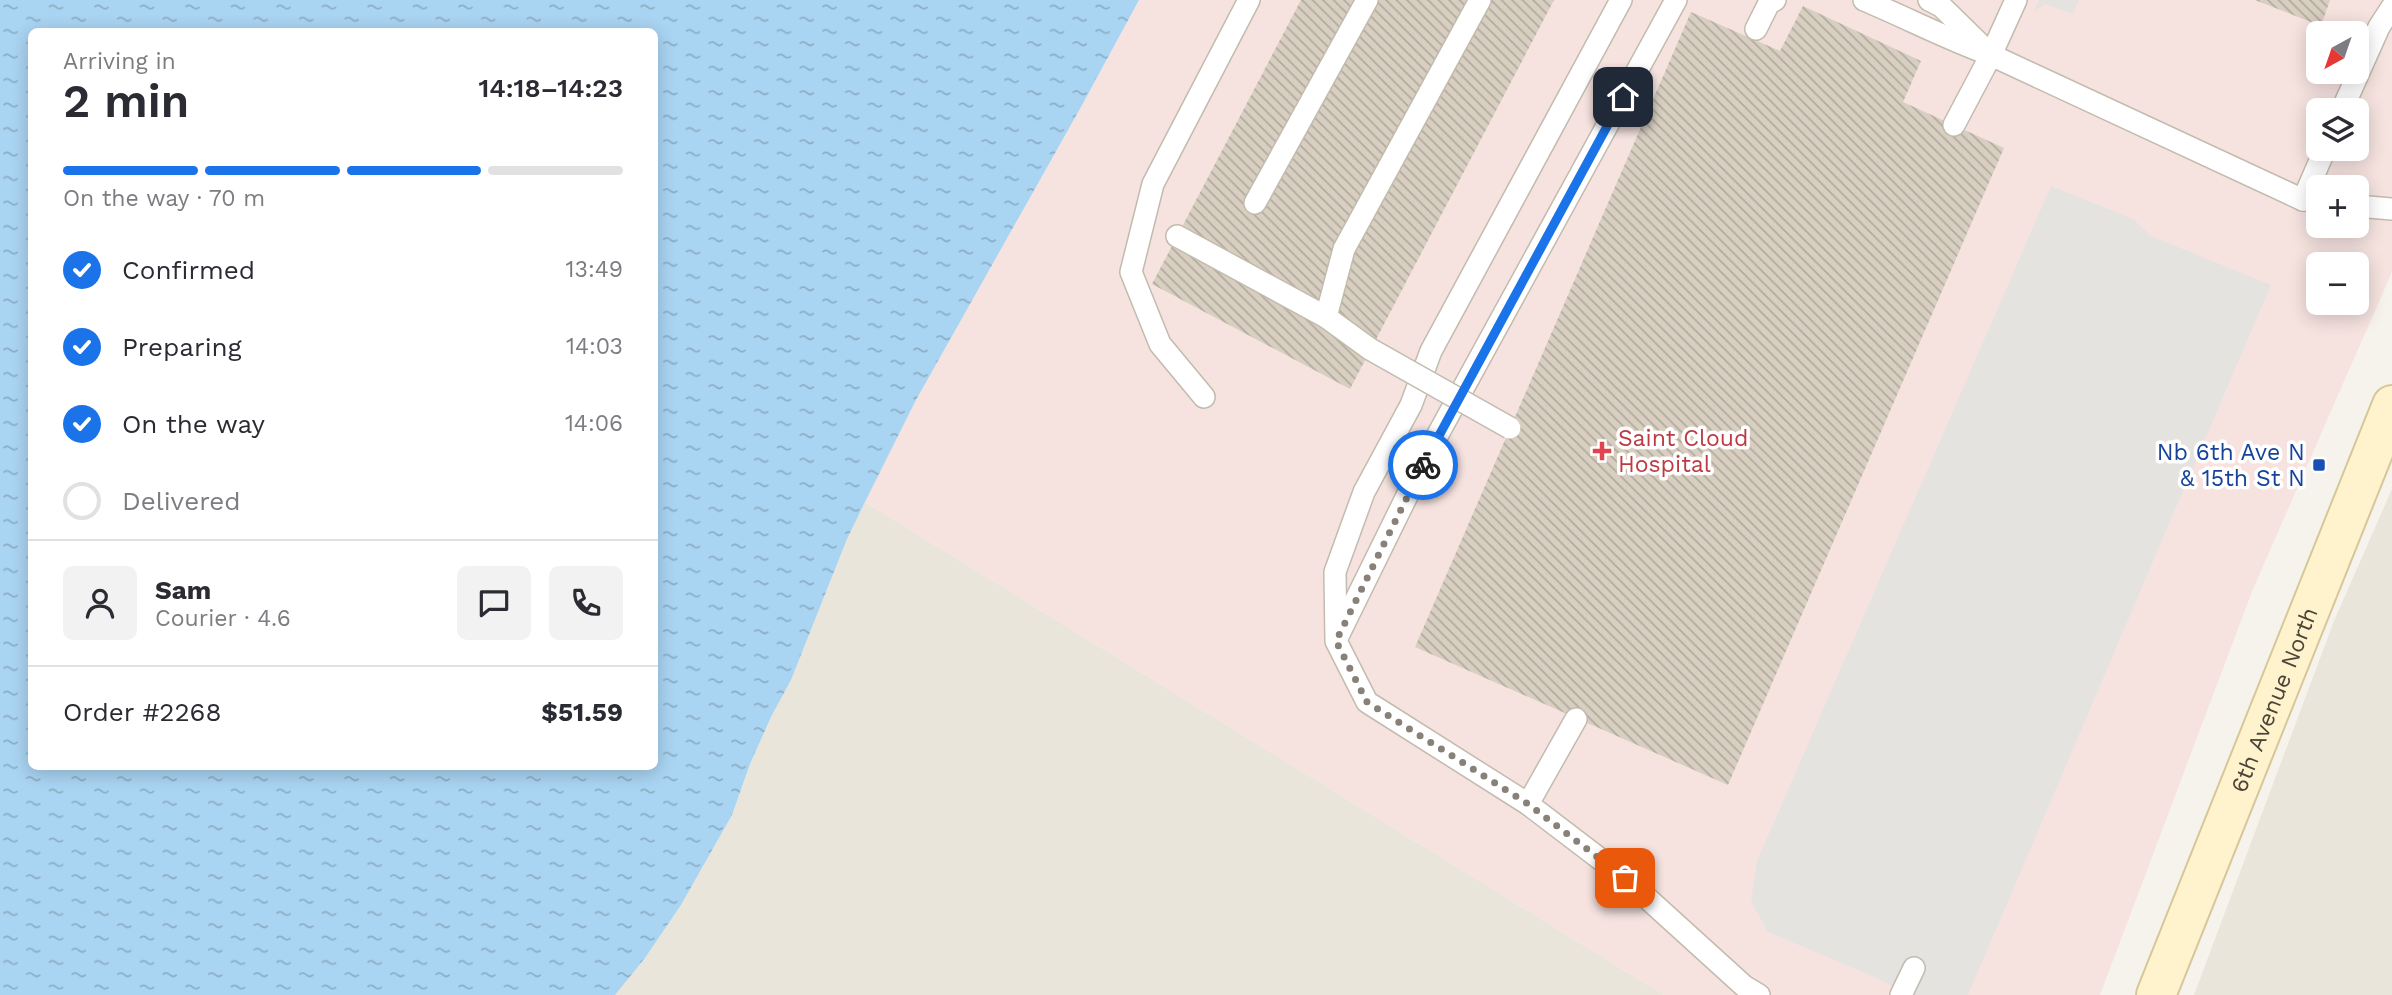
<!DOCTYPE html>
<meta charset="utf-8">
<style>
body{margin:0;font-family:"Work Sans",sans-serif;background:#f2f2f3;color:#2b2b33;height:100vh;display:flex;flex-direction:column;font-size:26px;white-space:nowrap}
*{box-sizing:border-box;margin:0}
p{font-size:23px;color:#7c7c81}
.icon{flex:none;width:38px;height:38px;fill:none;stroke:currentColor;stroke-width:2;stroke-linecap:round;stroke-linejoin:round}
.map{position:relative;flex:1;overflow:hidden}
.side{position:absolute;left:28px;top:28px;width:630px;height:742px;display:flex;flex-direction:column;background:#fff;border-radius:10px;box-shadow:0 4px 18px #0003}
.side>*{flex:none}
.needle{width:46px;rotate:220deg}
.tools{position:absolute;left:2306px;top:21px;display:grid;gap:14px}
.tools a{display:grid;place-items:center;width:63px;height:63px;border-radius:10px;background:#fff;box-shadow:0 4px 18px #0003;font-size:35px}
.pin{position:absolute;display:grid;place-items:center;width:60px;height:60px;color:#fff;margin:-30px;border-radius:14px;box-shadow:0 4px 10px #0006}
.courier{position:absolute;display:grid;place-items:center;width:70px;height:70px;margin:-35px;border:5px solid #1a73e8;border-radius:50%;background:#fff;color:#222;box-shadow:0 2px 9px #0007}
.summary em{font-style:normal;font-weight:600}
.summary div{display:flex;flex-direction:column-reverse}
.summary{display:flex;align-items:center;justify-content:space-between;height:119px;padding:0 35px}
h1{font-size:46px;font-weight:600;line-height:52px}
.bar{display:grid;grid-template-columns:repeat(4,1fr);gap:10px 7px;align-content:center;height:84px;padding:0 35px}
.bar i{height:9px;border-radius:5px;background:#e1e1e2}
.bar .selected{background:#1a73e8}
.bar p{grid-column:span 4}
.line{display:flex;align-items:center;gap:18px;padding:0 35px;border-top:2px solid #e1e1e2}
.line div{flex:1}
.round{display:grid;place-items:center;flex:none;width:74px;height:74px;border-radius:10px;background:#f2f2f3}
ol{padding:0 35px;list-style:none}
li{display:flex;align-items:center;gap:21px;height:77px}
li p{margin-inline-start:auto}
li .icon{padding:7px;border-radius:50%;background:#1a73e8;color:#fff;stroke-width:4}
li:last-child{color:#7c7c81}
li i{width:38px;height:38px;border:4px solid #e1e1e2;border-radius:50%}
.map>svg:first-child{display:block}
.residential{fill:#eae5da}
.medical{fill:#f6e3e0;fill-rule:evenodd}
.parking{fill:#e5e3e0}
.water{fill:url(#water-ripples);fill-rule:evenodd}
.building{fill:url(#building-back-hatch)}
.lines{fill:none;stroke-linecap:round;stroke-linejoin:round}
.lane-casing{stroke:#c2bbae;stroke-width:24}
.secondary-casing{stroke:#d6c79b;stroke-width:42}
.lane{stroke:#fff;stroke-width:21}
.secondary{stroke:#fff3cd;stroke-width:38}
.lane-bridge-casing{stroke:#c2bbae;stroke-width:24;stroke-linecap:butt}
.lane-bridge{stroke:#fff;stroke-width:21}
.done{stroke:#878178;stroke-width:7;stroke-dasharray:0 12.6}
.route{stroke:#1a73e8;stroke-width:9}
.health-dot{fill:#e0444e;stroke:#fff;stroke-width:2.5}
.transit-dot{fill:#1a4fb4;stroke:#fff;stroke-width:2.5}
.labels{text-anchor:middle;stroke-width:7;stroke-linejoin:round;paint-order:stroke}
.health-label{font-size:23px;fill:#be3a42;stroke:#fff;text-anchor:start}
.transit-label{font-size:23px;fill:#164399;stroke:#fff;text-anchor:end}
.street-label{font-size:23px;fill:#4b4439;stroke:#fff}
</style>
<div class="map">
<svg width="2392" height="995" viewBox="0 0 2392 995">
<defs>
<pattern id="water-ripples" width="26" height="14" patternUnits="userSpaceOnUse" patternTransform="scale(1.75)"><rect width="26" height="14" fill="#a9d4f2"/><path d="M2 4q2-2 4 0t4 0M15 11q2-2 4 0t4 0" fill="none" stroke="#8caec5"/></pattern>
<pattern id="building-back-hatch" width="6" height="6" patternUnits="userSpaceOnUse" patternTransform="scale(1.75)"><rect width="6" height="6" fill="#d8cfc1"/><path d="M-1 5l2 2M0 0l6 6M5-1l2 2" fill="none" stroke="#b1aa9e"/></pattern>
</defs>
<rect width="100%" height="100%" fill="#f6f3ec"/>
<g class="residential">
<path d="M2392 489V995H2194L2334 621Z"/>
<path d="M865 502 1664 995H615L645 958 681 905 732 815 750 764 771 717 791 680 847 539Z"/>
</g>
<path class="medical" d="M1139 0H2392V272L2253 589 2100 995H1664L865 502 916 400 1081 107ZM2319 33H2357V72H2319ZM2319 110H2357V149H2319ZM2319 187H2357V226H2319ZM2319 264H2357V303H2319Z"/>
<g class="parking">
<path d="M2039 0H2079L2073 14 2045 4 2034 11Z"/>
<path d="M2051 186 2133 219 2151 236 2271 285 1968 995H1907L1879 979 1768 932 1751 902 1757 861Z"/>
</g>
<path class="water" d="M0 0H1139L1081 107 916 400 865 502 847 539 791 680 771 717 750 764 732 815 681 905 645 958 615 995H0ZM32 32H654V766H32Z"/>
<g class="building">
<path d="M1301 0H1554L1350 389 1152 284Z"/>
<path d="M2255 0H2330L2321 26Z"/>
<path d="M1803 6 1921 61 1903 102 2004 148 1728 785 1415 647 1691 12 1780 51Z"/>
</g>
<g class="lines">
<g class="lane-casing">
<g id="lane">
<path d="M1621 0 1431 351 1411 405 1364 492 1335 572 1336 641 1367 702 1528 804 1625 878 1744 986 1759 995"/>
<path d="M1864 0C1907 18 1947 39 1991 55L2303 200 2319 201"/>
<path d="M1929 0 1941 6 1985 49"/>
<path d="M1756 29 1769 3 1775 0"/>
<path d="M2342 110 2379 27 2392 7"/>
<path d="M1954 125 1991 55 2016 0"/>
<path d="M2303 200 2325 149"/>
<path d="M1255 203 1367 0"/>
<path d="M2357 206 2392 209"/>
<path d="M1177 236 1326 317"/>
<path d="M1370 349 1326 317 1344 249 1480 0"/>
<path d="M1204 397 1160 344 1131 272 1153 184 1249 0"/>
<path d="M1338 636 1431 447 1676 0"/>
<path d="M1528 804 1576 719"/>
<path d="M1901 995 1914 968"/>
</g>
</g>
<g class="secondary-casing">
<g id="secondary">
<path id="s1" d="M2156 995 2392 405"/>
</g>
</g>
<use href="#lane" class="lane"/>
<use href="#secondary" class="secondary"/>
<g class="lane-bridge-casing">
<path id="lane-bridge" d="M1370 349 1510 428"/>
</g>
<use href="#lane-bridge" class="lane-bridge"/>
</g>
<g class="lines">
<path class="done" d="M1423 465 1336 641 1367 702 1528 804 1625 878"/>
<path class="route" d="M1423 465 1623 97"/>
</g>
<path class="health-dot" d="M1598.5 440.5h7v7h7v7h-7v7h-7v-7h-7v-7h7z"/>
<rect class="transit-dot" x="2312" y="458" width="14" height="14" rx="3.5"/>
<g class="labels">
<g class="health-label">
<text x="1618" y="446">Saint Cloud<tspan x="1618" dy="26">Hospital</tspan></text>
</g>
<g class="transit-label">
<text x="2305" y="460">Nb 6th Ave N<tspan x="2305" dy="26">&amp; 15th St N</tspan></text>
</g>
<g class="street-label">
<text dy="8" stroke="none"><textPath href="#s1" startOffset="318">6th Avenue North</textPath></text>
</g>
</g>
</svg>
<div class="tools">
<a><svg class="needle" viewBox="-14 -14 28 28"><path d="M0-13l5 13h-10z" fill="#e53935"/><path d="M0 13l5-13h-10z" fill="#7c7c81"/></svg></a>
<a><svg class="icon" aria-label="layers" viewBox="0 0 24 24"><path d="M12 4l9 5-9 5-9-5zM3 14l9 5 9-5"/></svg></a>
<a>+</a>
<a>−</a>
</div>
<div class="pin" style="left:1625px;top:878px;background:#ea580c"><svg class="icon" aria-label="bag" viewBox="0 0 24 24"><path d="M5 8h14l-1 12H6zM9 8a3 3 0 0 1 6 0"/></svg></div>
<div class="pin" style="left:1623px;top:97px;background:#1f2937"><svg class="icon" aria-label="home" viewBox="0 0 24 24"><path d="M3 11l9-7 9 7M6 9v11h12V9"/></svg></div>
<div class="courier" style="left:1423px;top:465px"><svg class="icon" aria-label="bike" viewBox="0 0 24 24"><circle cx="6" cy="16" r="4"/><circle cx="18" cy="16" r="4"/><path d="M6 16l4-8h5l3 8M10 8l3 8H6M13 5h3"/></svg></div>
<section class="side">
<div class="summary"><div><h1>2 min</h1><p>Arriving in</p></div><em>14:18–14:23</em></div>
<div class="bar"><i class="selected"></i><i class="selected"></i><i class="selected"></i><i></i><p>On the way · 70 m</p></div>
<ol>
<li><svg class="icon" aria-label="check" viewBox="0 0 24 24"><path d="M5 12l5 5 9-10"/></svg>Confirmed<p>13:49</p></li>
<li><svg class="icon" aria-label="check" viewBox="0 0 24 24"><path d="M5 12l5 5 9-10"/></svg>Preparing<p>14:03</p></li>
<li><svg class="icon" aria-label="check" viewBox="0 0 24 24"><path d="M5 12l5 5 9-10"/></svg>On the way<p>14:06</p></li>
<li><i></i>Delivered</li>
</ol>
<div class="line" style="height:126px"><a class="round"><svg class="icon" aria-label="person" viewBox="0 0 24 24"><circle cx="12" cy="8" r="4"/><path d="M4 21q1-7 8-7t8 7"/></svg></a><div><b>Sam</b><p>Courier · 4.6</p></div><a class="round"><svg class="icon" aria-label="chat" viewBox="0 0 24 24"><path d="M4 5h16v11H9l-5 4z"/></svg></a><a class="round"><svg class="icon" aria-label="phone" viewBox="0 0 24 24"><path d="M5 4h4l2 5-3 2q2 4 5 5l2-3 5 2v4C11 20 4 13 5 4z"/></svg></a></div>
<div class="line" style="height:91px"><div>Order #2268</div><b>$51.59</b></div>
</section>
</div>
